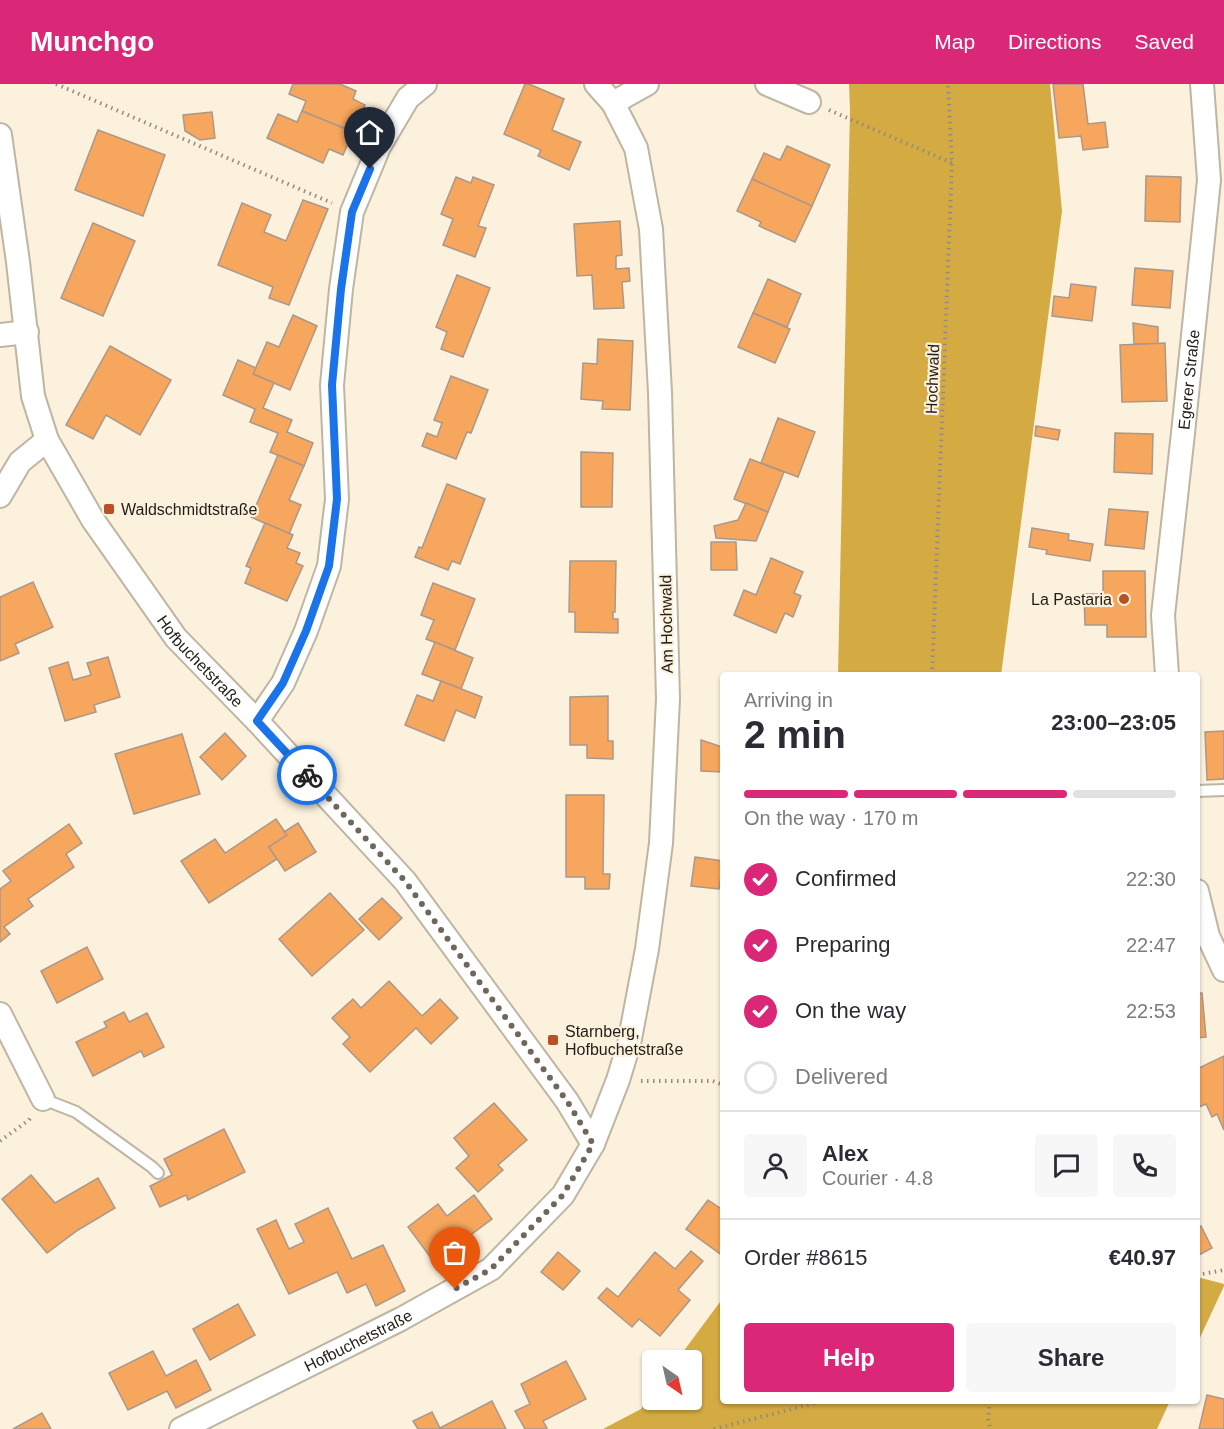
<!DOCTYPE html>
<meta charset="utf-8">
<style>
body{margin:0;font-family:Arial,sans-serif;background:#f7f7f7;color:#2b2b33;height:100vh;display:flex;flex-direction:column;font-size:22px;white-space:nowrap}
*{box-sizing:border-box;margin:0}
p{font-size:20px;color:#7c7c81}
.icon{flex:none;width:33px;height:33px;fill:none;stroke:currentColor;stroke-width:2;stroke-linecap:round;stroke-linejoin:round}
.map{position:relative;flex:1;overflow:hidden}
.details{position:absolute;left:720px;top:588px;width:480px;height:732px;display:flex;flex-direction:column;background:#fff;border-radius:6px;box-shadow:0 2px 4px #0004}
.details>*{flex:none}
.needle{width:39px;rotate:146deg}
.buttons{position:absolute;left:642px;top:1266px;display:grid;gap:12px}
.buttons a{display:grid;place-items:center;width:60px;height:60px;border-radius:6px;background:#fff;box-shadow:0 2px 4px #0004;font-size:30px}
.pin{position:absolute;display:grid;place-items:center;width:51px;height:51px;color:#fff;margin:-62px -26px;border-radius:50% 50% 50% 0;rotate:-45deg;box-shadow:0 0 6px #0007}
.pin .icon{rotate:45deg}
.courier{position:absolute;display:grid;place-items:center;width:60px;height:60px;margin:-30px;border:4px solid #1a73e8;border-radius:50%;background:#fff;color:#222;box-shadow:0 2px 8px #0007}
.head em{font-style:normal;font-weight:700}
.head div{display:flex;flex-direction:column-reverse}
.head{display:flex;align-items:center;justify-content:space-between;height:102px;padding:0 24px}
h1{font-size:39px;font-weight:700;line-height:45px}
.bar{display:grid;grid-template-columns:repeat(4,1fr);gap:9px 6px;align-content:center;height:72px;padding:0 24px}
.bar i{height:8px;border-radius:4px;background:#e1e1e2}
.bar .current{background:#db2777}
.bar p{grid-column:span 4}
.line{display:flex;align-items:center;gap:15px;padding:0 24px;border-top:2px solid #e1e1e2}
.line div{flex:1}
.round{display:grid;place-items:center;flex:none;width:63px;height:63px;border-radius:6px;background:#f7f7f7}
ol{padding:0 24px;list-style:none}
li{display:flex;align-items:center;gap:18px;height:66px}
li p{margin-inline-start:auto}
li .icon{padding:6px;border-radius:50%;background:#db2777;color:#fff;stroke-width:4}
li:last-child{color:#7c7c81}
li i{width:33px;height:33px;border:3px solid #e1e1e2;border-radius:50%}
.primary-button{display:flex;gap:12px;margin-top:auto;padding:12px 24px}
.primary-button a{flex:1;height:69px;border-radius:6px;background:#db2777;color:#fff;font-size:24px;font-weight:700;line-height:69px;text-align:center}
.primary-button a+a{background:#f7f7f7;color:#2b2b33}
header{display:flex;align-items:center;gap:36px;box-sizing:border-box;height:84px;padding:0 30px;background:#db2777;color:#fff}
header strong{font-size:28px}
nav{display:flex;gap:33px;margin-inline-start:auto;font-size:21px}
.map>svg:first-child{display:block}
.forest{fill:#d4aa42}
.building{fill:#f6a65d;stroke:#aa988a;stroke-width:1.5}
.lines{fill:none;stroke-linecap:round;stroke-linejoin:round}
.lane-casing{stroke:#beb5a2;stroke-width:14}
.street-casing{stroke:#beb5a2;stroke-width:26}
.path{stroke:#938c7e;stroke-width:4;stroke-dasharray:1.5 4.5;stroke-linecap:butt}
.lane{stroke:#fff;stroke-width:10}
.street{stroke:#fff;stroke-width:22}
.done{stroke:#6e685c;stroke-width:6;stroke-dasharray:0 10.8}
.route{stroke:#1a73e8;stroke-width:8}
.poi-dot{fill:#b75026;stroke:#fbf1dd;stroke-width:2}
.labels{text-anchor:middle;stroke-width:4.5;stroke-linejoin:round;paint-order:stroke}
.street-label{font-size:16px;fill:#221e17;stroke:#fbf1dd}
.poi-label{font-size:16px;fill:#221e17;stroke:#fbf1dd;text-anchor:start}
</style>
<header>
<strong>Munchgo</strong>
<nav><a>Map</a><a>Directions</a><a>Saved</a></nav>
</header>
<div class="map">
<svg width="1224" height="1345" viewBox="0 0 1224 1345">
<rect width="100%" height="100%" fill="#fbf1dd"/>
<g class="forest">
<path d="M849 0H1050L1062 127 1001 591H838L850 26Z"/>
<path d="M1197 1193 1224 1200V1202L1197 1260Z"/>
<path d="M723 1214V1317H1170L1157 1345H603L641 1325 652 1309V1316H692V1276H677Z"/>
</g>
<g class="building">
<path d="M293 0H340L356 7 353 15 365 21 353 48 302 27 306 17 289 10Z"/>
<path d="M525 0H529L564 15 552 46 581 58 569 86 538 72 541 66 504 50Z"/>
<path d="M1053 0H1083L1088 40 1105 38 1108 63 1083 66 1081 52 1059 54Z"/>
<path d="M302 27 353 48 343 71 329 65 323 79 267 54 278 30 297 38Z"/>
<path d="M212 28 215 54 200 56 185 47 183 31Z"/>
<path d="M98 46 165 71 143 132 75 106Z"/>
<path d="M787 62 830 81 812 122 752 95 764 69 780 76Z"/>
<path d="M1146 92 1181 93 1180 138 1145 137Z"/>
<path d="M456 93 471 99 473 93 494 101 478 142 486 144 475 173 443 161 453 135 441 130Z"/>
<path d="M752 95 812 122 795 158 759 142 761 138 737 127Z"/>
<path d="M303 116 328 125 289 221 269 214 273 203 218 181 242 119 271 131 264 148 286 157Z"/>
<path d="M620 137 622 171 616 172V185L629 184 630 197 622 198 624 224 594 225 592 191 577 192 574 140Z"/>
<path d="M93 139 135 157 103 232 61 214Z"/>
<path d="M1135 184 1173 187 1170 224 1132 221Z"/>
<path d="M457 191 490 204 463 273 441 265 447 248 436 243Z"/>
<path d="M768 195 801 210 787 243 753 229Z"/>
<path d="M1071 200 1096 203 1092 237 1052 232 1054 212 1069 214Z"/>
<path d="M753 229 790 245 775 279 738 263Z"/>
<path d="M293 231 317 242 290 306 253 290 267 258 279 263Z"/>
<path d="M1133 239 1158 243V260H1134Z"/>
<path d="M598 255 633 257 630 326 602 325 603 317 581 315 583 279 597 280Z"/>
<path d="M1165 259 1167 317 1122 318 1120 261Z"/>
<path d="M110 262 171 296 140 351 106 331 93 355 66 341Z"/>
<path d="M238 276 256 284 253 290 274 299 263 324 292 336 287 348 313 359 304 382 270 368 278 349 250 338 255 325 223 311Z"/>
<path d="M451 292 488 306 471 349 467 348 456 375 422 362 427 349 437 353 442 339 434 336Z"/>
<path d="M778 334 815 348 798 393 761 379Z"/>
<path d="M1036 342 1060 346 1058 356 1035 352Z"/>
<path d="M1115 349 1153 350 1152 390 1114 388Z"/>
<path d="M581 368 613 369 612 423H581Z"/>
<path d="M278 371 304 382 289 416 301 421 289 450 251 433Z"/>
<path d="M750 375 784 388 768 428 734 415Z"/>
<path d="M447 400 485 415 460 480 452 477 448 486 415 473 419 463 422 464Z"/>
<path d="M746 419 768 428 756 457 716 454 714 442 738 436Z"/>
<path d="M1109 425 1148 428 1144 465 1105 461Z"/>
<path d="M265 439 293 451 287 464 300 469 296 479 303 482 287 517 245 499 251 484 246 482Z"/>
<path d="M1032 444 1069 450 1068 456 1093 460 1090 477 1046 470 1047 466 1029 463Z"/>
<path d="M711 458H736L737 486H711Z"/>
<path d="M771 474 803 488 794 509 801 512 793 533 785 529 776 549 734 531 744 506 756 511Z"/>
<path d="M570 477H616L615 528H613V535H618V549L575 548V528H569Z"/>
<path d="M1103 487H1145L1146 553H1107V541H1085L1084 510H1103Z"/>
<path d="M33 498 53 543 15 560 19 569 0 577V513Z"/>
<path d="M433 499 475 515 455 566 426 555 434 536 421 531Z"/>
<path d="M435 558 473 574 461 605 422 590Z"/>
<path d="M108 573 120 613 94 621 96 628 65 637 49 584 68 578 73 596 91 591 87 579Z"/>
<path d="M441 597 482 613 475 634 456 626 444 657 405 641 417 611 433 617Z"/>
<path d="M608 612V657H613V675L587 674V661H570V613Z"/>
<path d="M1224 647V695L1207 696 1205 648Z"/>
<path d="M225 649 246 672 222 696 200 673Z"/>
<path d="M182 650 200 710 134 730 115 670Z"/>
<path d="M701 656 722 663 723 662V688L701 687Z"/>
<path d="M566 711H604L603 790H610L609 805H585V793H566Z"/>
<path d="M276 735 287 751 269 763 277 775 209 819 181 777 215 755 225 769Z"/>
<path d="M298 739 316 768 285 787 269 763 287 751 284 748Z"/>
<path d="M69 740 82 759 66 770 74 783 28 815 33 822 4 843 10 850 0 858V805L11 797 3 787Z"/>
<path d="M695 773 723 777 719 805 691 802Z"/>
<path d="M330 809 364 846 312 892 279 855Z"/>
<path d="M382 814 402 834 379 856 359 835Z"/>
<path d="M87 863 103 895 57 919 41 887Z"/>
<path d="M389 897 422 932 440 915 458 934 431 960 416 944 370 988 343 960 350 953 332 934 353 915 361 924Z"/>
<path d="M1197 909H1202L1206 953 1197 954Z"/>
<path d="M124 928 129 938 147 929 164 963 144 973 141 967 93 992 76 958 107 943 104 938Z"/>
<path d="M1224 972V1046L1217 1030 1212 1033 1206 1020 1199 1023 1197 1019V985Z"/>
<path d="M494 1019 527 1056 498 1081 503 1086 478 1108 456 1084 469 1072 454 1054Z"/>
<path d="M224 1045 245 1088 188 1116 186 1111 160 1123 150 1102 172 1091 164 1075Z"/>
<path d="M31 1091 55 1119 98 1094 115 1124 78 1146 47 1169 2 1115Z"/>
<path d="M474 1111 492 1135 434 1178 408 1143 438 1120 447 1132Z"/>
<path d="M708 1116 720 1124 723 1120V1172L686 1145Z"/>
<path d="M328 1124 352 1175 383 1161 405 1207 376 1222 366 1200 347 1209 337 1188 289 1210 257 1145 276 1136 289 1165 304 1158 295 1140Z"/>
<path d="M1201 1142 1212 1164 1197 1172V1144Z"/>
<path d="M691 1167 703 1177 678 1206 690 1216 660 1252 639 1235 632 1243 598 1214 607 1204 618 1213 655 1168 675 1185Z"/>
<path d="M558 1168 580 1187 563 1206 541 1188Z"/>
<path d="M238 1220 255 1251 210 1276 193 1245Z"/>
<path d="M153 1267 166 1292 196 1276 211 1306 176 1324 167 1307 128 1326 109 1289Z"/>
<path d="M566 1277 586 1315 543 1337 547 1344 546 1345H525L515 1327 530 1320 521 1300Z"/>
<path d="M1207 1311 1224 1315V1345H1199Z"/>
<path d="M492 1317 506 1345H418L413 1337 432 1328 440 1344Z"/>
<path d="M42 1329 51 1345H13Z"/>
</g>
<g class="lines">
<g class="lane-casing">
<g id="lane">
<path d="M1197 707 1224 706"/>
<path d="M43 1015 76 1028 152 1083 158 1089"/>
</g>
</g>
<g class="street-casing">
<g id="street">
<path d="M767 0 809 18"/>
<path d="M613 19 647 0"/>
<path id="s1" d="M0 51 18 178 33 312 47 356 93 436 176 554 257 637 405 797 567 1017 593 1060"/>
<path d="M0 251 27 248"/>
<path d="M0 412 20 378 47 356"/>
<path id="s2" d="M1167 591 1163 531 1183 349 1209 96 1202 0"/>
<path d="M257 637 283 599 306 547 329 482 337 415 332 301 341 205 352 128 379 63 408 14 425 0"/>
<path d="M1197 807 1208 852 1224 886"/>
<path d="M0 930 43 1015"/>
<path id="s3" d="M181 1345 401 1235 491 1185 563 1111 593 1060 618 996 629 960 647 865 661 759 668 615 660 308 651 145 636 64 613 19 596 0"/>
</g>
</g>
<g class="path">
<path d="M56 0 332 119"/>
<path d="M829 26 952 79"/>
<path d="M932 591 952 79 948 0"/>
<path d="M641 997H713L723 1001"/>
<path d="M0 1057 29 1036 31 1033"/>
<path d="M1197 1191 1224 1186"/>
<path d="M990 1317 988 1334 990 1345"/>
<path d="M714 1345 823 1317"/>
</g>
<use href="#lane" class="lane"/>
<use href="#street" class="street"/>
</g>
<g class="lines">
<path class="done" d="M307 691 405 797 567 1017 593 1060 563 1111 491 1185 455 1205"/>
<path class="route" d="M307 691 257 637 283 599 306 547 329 482 337 415 332 301 341 205 352 128 370 85"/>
</g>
<g class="poi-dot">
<rect x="103" y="419" width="12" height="12" rx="3"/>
<circle cx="1124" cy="515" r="6"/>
<rect x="547" y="950" width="12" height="12" rx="3"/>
</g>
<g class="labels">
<g class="street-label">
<text transform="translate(932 295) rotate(-88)" y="6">Hochwald</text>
<text dy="6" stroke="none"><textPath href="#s2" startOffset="297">Egerer Straße</textPath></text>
<text transform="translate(666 540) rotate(-91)" y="6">Am Hochwald</text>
<text dy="6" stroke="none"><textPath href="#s1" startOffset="579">Hofbuchetstraße</textPath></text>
<text dy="6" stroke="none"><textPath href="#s3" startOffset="198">Hofbuchetstraße</textPath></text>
</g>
<g class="poi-label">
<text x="121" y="431">Waldschmidtstraße</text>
<text x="1112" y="521" text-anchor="end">La Pastaria</text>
<text x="565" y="953">Starnberg,<tspan x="565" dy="18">Hofbuchetstraße</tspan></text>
</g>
</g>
</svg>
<div class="buttons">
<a><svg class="needle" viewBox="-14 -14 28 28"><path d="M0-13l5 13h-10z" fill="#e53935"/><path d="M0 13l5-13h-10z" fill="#7c7c81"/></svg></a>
</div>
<div class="pin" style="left:455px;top:1205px;background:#ea580c"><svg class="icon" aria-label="bag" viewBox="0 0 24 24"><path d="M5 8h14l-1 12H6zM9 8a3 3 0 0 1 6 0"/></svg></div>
<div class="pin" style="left:370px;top:85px;background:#1f2937"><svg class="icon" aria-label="home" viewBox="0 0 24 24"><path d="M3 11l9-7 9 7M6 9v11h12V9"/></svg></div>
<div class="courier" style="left:307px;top:691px"><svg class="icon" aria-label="bike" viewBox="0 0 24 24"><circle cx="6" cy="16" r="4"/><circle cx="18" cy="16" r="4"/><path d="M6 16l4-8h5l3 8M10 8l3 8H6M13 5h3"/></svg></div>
<section class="details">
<div class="head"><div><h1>2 min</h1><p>Arriving in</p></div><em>23:00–23:05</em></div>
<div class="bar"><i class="current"></i><i class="current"></i><i class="current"></i><i></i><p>On the way · 170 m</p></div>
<ol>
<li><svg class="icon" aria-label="check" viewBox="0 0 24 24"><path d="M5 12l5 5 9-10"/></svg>Confirmed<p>22:30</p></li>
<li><svg class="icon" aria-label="check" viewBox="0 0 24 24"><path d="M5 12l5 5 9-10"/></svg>Preparing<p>22:47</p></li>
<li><svg class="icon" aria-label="check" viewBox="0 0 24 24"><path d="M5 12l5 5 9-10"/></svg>On the way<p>22:53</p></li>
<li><i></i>Delivered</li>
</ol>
<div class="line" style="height:108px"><a class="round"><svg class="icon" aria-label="person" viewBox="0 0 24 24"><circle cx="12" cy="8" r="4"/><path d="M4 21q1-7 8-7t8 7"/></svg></a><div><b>Alex</b><p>Courier · 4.8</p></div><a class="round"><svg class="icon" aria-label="chat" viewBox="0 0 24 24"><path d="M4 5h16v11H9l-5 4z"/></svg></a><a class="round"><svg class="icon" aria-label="phone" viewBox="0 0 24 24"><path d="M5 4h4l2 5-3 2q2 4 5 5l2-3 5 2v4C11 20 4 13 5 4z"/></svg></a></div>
<div class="line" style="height:78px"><div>Order #8615</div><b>€40.97</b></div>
<div class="primary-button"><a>Help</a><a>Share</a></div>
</section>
</div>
